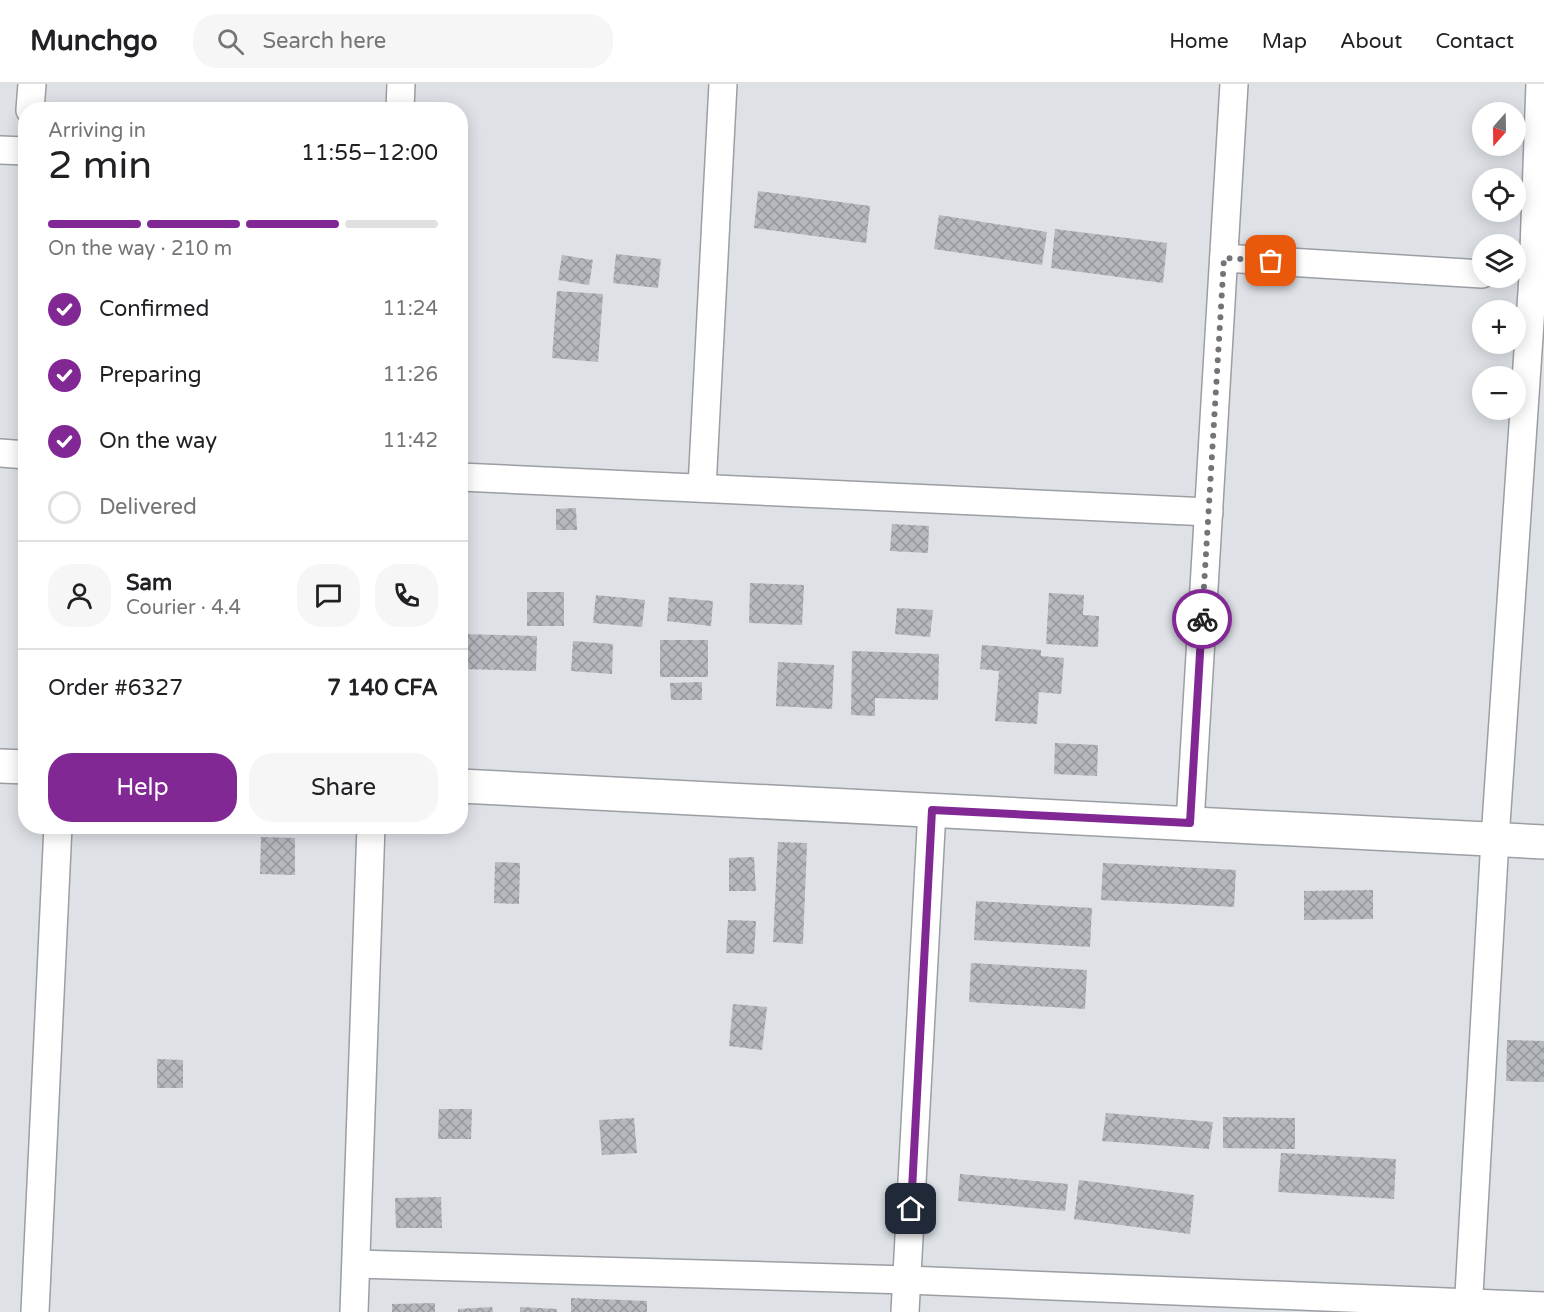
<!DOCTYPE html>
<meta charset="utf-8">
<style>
body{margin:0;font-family:"Varela Round",sans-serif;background:#f6f6f6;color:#202124;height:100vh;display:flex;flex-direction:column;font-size:22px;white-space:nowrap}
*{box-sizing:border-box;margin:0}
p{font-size:20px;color:#757577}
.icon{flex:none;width:33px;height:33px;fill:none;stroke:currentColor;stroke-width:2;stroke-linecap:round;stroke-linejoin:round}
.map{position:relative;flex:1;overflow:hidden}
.details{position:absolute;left:18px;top:18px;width:450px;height:732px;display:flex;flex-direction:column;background:#fff;border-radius:24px;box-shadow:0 3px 15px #0003}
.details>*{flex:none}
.needle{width:39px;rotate:200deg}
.tools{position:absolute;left:1472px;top:18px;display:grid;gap:12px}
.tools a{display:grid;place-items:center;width:54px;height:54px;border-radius:50%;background:#fff;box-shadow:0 3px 15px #0003;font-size:30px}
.pin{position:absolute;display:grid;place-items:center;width:51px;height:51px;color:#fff;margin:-26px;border-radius:12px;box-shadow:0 3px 9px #0006}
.courier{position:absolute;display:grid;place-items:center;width:60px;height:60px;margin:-30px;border:4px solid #822895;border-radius:50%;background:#fff;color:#222;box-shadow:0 2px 8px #0007}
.headline em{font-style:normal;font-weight:600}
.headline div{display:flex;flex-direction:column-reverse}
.headline{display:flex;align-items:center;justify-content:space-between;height:102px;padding:0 30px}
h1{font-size:39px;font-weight:600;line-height:45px}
.bar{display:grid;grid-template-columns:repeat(4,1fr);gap:9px 6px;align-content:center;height:72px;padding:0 30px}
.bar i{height:8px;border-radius:4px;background:#e0e0e0}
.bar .on{background:#822895}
.bar p{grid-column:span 4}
.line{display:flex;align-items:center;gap:15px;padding:0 30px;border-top:2px solid #e0e0e0}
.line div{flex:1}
.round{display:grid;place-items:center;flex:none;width:63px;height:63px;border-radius:24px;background:#f6f6f6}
ol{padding:0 30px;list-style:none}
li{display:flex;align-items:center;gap:18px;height:66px}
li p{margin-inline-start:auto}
li .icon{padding:6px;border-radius:50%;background:#822895;color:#fff;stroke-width:4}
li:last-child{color:#757577}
li i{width:33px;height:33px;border:3px solid #e0e0e0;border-radius:50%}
.primary-button{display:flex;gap:12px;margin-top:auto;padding:12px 30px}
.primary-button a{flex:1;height:69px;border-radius:24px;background:#822895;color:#fff;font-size:24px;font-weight:600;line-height:69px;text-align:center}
.primary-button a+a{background:#f6f6f6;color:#202124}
header{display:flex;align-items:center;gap:36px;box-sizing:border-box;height:84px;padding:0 30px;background:#fff;border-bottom:2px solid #e0e0e0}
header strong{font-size:28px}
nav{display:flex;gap:33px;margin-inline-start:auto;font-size:21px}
.search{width:420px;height:54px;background:#f6f6f6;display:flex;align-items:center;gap:15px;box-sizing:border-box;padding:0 21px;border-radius:24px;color:#757577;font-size:22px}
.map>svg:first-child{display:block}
.building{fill:url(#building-cross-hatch)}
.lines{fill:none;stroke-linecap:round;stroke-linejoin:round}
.minor-casing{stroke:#9b9ea3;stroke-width:30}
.major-casing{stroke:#9b9ea3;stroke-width:36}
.minor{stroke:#fff;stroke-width:27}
.major{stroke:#fff;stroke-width:33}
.done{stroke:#727578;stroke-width:6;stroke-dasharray:0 10.8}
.route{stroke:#822895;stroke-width:8}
</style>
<header>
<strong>Munchgo</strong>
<div class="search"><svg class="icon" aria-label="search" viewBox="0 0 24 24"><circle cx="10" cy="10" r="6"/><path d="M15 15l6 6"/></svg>Search here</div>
<nav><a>Home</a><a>Map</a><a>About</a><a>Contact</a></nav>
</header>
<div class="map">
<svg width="1544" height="1228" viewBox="0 0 1544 1228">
<defs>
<pattern id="building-cross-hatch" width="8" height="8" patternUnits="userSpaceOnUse" patternTransform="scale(1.5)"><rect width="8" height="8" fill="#b5b9be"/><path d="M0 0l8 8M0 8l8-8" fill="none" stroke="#94979c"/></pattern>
</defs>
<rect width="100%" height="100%" fill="#dee2e7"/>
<g class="building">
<path d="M758 107 870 122 866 159 754 144Z"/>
<path d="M939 131 1047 148 1042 181 934 165Z"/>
<path d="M1055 145 1167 159 1163 199 1051 184Z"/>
<path d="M616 170 661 175 658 204 613 199Z"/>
<path d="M562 171 593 176 589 201 558 196Z"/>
<path d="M557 207 603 210 598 278 552 274Z"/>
<path d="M460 245H465L462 279 460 278Z"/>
<path d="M576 424 577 446H556V425Z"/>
<path d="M892 440 929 442 928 469 890 467Z"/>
<path d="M750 499 804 501 802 541 749 539Z"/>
<rect x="527" y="508" width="37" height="34"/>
<path d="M1049 509 1084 511 1083 531 1099 532 1098 563 1046 560Z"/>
<path d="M596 511 645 516 642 543 593 539Z"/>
<path d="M669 513 713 517 711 542 667 537Z"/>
<path d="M897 524 933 526 930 553 895 550Z"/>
<path d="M460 550 537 552 536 587 460 585Z"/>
<rect x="660" y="556" width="48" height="37"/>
<path d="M573 557 613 560 612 590 571 587Z"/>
<path d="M982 561 1041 566V572L1064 574 1061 610 1039 608 1037 640 995 637 999 587 980 585Z"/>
<path d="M852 567 939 570 938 616 875 614V632L851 631Z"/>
<path d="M778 578 834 581 832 625 776 622Z"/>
<path d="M702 598V616H671L670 599Z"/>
<path d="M1055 659 1098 661 1097 692 1054 690Z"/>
<path d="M261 753 295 754V791L260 790Z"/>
<path d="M778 758 807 759 803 860 773 858Z"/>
<path d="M754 773 756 807H729V774Z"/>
<path d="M495 778 520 779 519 820 494 819Z"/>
<path d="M1103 779 1236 786 1234 823 1101 816Z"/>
<path d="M1373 806V835L1304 836V807Z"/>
<path d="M976 817 1092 824 1090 863 974 856Z"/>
<path d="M728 836 756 837 754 870 726 869Z"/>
<path d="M971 879 1087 886 1085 925 969 918Z"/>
<path d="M733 920 767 923 762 966 729 962Z"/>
<path d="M1507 956 1544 957V998L1506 997Z"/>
<path d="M157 975 183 976V1004H157Z"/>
<path d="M439 1025H472L471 1055H438Z"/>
<path d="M1106 1029 1213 1038 1209 1065 1102 1057Z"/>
<path d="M1223 1033 1295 1034V1065L1223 1064Z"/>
<path d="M634 1034 637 1069 602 1071 599 1036Z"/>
<path d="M1281 1069 1396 1075 1394 1115 1278 1108Z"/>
<path d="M960 1090 1068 1100 1065 1127 958 1117Z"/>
<path d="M1079 1096 1194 1111 1190 1150 1074 1135Z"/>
<path d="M441 1113 442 1144H396L395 1114Z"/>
<path d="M571 1214 647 1217V1228H571Z"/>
<path d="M435 1219V1228H392V1220Z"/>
<path d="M492 1223 493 1228H458V1225Z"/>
<path d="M520 1223 557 1225V1228H520Z"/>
</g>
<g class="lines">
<g class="minor-casing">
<g id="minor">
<path d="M30 26 32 0"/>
<path d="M400 26 401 0"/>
<path d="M0 66 26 67"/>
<path d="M1224 174 1482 190"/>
<path d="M0 369 26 371"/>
<path d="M460 393 1209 428"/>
<path d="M702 404 723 0"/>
<path d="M1190 739 1234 0"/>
<path d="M357 1180 907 1196 1544 1222"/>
<path d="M35 1228 58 742"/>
<path d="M354 1228 371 742"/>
<path d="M905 1228 932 726"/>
<path d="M1468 1228 1495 755 1533 193 1540 0"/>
</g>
</g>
<g class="major-casing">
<g id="major">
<path d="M0 682 26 683"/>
<path d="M460 702 1544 758"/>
</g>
</g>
<use href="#minor" class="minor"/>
<use href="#major" class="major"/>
</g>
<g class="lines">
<path class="done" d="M1202 535 1224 174 1271 177"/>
<path class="route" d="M911 1125 932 726 1190 739 1202 535"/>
</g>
</svg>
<div class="tools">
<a><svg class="needle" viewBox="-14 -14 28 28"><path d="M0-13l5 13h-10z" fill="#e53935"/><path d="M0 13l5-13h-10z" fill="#757577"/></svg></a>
<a><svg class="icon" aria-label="locate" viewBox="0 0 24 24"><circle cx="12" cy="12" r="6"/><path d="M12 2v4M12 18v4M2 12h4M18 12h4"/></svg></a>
<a><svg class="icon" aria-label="layers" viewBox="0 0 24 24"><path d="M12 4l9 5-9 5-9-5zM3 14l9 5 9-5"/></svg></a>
<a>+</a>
<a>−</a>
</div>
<div class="pin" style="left:1271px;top:177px;background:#ea580c"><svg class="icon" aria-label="bag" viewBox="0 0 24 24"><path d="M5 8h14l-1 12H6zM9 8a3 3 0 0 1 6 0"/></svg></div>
<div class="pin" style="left:911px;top:1125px;background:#1f2937"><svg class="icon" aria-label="home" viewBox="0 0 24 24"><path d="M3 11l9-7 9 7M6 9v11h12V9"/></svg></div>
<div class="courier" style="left:1202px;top:535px"><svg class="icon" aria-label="bike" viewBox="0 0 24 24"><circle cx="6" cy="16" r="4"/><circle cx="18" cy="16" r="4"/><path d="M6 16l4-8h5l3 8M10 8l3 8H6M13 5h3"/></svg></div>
<section class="details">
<div class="headline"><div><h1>2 min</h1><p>Arriving in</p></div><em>11:55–12:00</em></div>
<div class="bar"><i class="on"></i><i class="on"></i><i class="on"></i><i></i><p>On the way · 210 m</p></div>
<ol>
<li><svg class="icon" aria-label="check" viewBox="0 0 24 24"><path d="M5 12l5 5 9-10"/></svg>Confirmed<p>11:24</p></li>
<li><svg class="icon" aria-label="check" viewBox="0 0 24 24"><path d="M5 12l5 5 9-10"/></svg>Preparing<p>11:26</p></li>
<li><svg class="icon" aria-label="check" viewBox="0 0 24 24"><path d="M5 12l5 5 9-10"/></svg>On the way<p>11:42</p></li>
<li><i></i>Delivered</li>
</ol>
<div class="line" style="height:108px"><a class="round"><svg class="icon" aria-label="person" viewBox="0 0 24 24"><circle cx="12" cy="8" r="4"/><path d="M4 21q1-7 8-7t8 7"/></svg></a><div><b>Sam</b><p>Courier · 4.4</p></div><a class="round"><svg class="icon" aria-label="chat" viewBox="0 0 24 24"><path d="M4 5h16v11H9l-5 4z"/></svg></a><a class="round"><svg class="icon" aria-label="phone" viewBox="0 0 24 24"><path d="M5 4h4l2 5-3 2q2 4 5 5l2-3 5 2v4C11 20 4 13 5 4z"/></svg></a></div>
<div class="line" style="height:78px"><div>Order #6327</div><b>7 140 CFA</b></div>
<div class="primary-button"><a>Help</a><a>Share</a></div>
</section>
</div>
